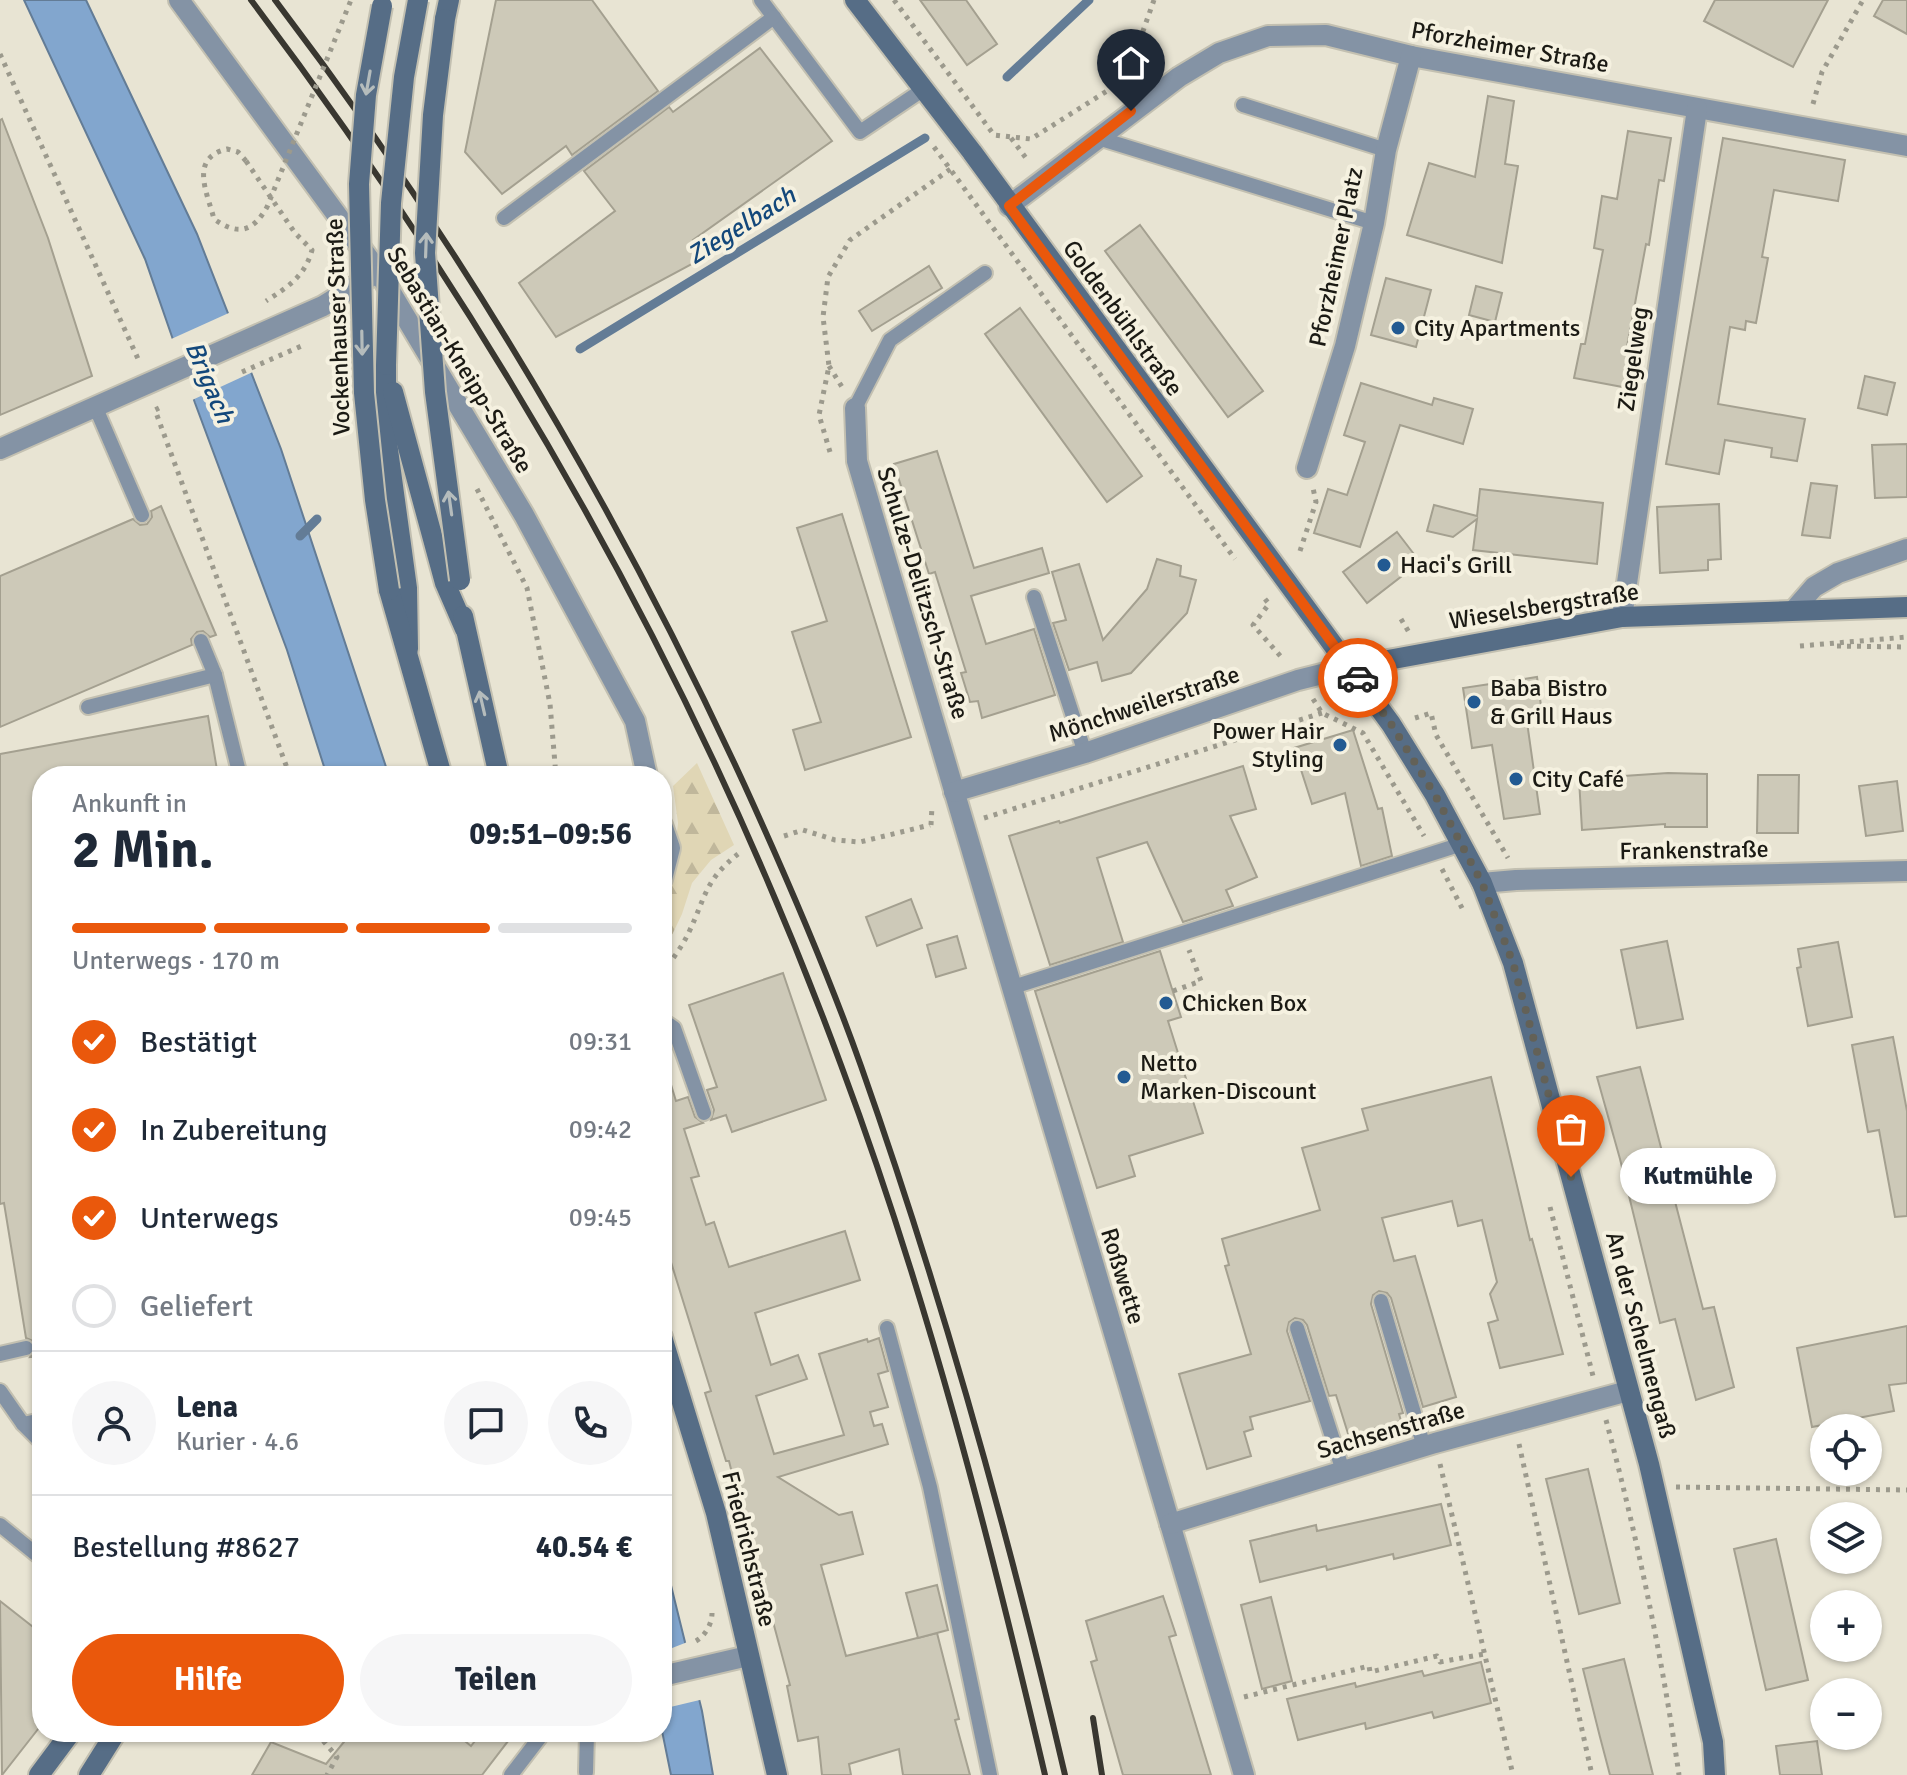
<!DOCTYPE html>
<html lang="de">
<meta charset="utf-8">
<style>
body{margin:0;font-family:Signika,sans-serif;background:#f6f6f7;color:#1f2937;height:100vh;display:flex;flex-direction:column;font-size:30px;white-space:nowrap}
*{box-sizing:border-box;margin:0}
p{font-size:26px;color:#747a83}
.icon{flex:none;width:44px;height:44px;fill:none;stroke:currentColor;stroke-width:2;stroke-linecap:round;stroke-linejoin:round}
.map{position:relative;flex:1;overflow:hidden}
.side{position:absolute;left:32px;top:766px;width:640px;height:976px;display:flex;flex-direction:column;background:#fff;border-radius:32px;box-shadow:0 2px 6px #0004}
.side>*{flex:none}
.buttons{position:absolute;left:1810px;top:1414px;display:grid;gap:16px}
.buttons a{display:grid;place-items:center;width:72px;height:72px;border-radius:50%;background:#fff;box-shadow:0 2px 6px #0004;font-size:40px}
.pin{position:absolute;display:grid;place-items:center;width:68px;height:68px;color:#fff;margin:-82px -34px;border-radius:50% 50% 50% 0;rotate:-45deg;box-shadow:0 0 8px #0007}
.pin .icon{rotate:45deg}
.courier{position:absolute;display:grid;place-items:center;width:80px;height:80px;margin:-40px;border:6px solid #ea580c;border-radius:50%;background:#fff;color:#222;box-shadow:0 2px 10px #0007}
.bubble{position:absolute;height:56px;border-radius:28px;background:#fff;box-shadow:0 2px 6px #0004;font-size:26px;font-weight:700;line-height:56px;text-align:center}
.headline em{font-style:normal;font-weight:700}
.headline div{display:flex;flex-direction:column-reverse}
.headline{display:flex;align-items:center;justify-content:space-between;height:136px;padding:0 40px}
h1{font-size:52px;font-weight:700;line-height:60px}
.bar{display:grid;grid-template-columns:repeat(4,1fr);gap:12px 8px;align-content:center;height:96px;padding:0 40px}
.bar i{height:10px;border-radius:6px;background:#e0e1e3}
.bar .selected{background:#ea580c}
.bar p{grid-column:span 4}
.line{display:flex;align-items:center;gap:20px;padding:0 40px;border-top:2px solid #e0e1e3}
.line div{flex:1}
.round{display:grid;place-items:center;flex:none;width:84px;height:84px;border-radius:42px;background:#f6f6f7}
ol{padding:0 40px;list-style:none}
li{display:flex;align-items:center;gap:24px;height:88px}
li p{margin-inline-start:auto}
li .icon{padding:8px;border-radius:50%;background:#ea580c;color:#fff;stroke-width:4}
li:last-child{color:#747a83}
li i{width:44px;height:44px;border:4px solid #e0e1e3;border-radius:50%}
.button{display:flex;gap:16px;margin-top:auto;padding:16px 40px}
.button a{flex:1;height:92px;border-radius:48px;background:#ea580c;color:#fff;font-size:32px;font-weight:700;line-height:92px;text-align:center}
.button a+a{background:#f6f6f7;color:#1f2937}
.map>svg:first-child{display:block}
.forest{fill:url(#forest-firs)}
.water{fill:#82a6ce;stroke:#637c96;stroke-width:2}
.pier{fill:#e8e4d3}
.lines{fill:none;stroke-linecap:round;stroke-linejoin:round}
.stream{stroke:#637c96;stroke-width:9}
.building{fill:#cdc9b8;stroke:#a4a090;stroke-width:2}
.lane-casing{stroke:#c3c0b1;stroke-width:18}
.street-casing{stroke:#c3c0b1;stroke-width:24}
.secondary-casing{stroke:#c3c0b1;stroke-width:24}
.path{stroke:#9c9a8d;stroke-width:5;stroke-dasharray:4 6;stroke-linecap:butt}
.lane{stroke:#8493a5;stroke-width:14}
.street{stroke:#8493a5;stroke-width:20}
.secondary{stroke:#566d86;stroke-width:20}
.rail{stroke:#393730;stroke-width:6}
.secondary-bridge-casing{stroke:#c3c0b1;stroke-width:24;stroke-linecap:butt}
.path-bridge{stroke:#9c9a8d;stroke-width:5;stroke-dasharray:4 6;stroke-linecap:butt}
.secondary-bridge{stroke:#566d86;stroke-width:20}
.oneway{stroke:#b5bcbc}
.done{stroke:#636157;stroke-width:8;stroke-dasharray:0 14.4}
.route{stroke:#ea580c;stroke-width:10}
.poi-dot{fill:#225a92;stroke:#f5f1e0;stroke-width:3}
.labels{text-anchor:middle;stroke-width:8;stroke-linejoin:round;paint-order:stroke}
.street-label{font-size:24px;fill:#1b1a14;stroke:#f5f1e0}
.poi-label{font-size:24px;fill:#1b1a14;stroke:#f5f1e0;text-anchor:start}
.water-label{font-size:26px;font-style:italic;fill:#13487b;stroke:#f5f1e0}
</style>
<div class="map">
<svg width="1907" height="1775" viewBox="0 0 1907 1775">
<defs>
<pattern id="forest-firs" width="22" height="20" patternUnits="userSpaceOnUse" patternTransform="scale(2)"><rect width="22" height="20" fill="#e0d6b5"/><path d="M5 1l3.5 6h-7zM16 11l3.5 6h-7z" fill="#c0b79b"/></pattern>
</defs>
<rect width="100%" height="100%" fill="#e8e4d3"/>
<path class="forest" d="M697 763 734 845 711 860 692 883 682 914 662 956V915L671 884 678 823 673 786Z"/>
<g class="water">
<path d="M24 0H86L197 234 281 449 389 776H327L287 650 195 403 145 259Z"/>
<path d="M662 1549 702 1711 713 1775H671L662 1731Z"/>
</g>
<g class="pier">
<path d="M231 312 255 371 190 401 169 340Z"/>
<path d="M690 1641 704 1699 662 1709V1652Z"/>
</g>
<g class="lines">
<g class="stream">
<path d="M1007 77 1089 0"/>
<path d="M580 349 925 138"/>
<path d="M300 536 317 519"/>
</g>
</g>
<g class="building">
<path d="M496 0H592L658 91 572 155 566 146 502 194 465 152Z"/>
<path d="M920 0H966L997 44 967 65Z"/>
<path d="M1715 0H1828L1793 67 1704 21Z"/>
<path d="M1883 0H1907V34L1874 16Z"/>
<path d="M760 48 832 141 693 240 705 257 556 337 519 283 615 211 584 171 669 107 673 112Z"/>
<path d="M1488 96 1514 101 1505 164 1518 166 1502 263 1407 235 1429 163 1475 177Z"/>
<path d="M2 119 48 238 92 376 0 415V120Z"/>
<path d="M1628 131 1671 138 1664 181 1659 180 1649 245 1646 244 1626 352 1634 354 1628 388 1574 378 1581 344H1585L1603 250 1594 248 1602 196 1617 199Z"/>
<path d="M1723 138 1845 160 1838 201 1774 190 1762 257 1768 258 1756 323 1746 321 1745 330 1730 327 1718 404 1805 419 1797 461 1771 457 1772 448 1725 440 1719 474 1666 464Z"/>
<path d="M1140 225 1263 391 1228 417 1105 251Z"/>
<path d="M929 266 942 288 872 331 859 311Z"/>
<path d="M1386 278 1431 290 1416 347 1371 335Z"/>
<path d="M1476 286 1502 293 1495 322 1469 315Z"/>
<path d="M1020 308 1142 476 1107 502 985 334Z"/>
<path d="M1865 376 1895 383 1887 415 1858 408Z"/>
<path d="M1361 383 1432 405 1434 398 1473 409 1463 444 1400 425 1360 547 1314 533 1328 489 1347 495 1365 442 1344 435Z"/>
<path d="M1907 444V497L1875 498 1872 445Z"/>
<path d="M937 451 974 568 1042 548 1049 573 971 596 986 644 1034 629 1055 695 982 718 978 701 970 702 961 673 966 672 935 572 929 574 894 464Z"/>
<path d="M1811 483 1837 486 1830 538 1802 535Z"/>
<path d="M1480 489 1603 503 1597 564 1473 550 1477 519 1453 537 1427 531 1434 505 1477 516Z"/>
<path d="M1719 504 1721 559 1708 560V570L1660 573 1657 507Z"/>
<path d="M161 506 216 635 210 637 203 631 197 632 191 639 192 645 0 727V576L133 519 140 525 147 524 152 517 151 511Z"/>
<path d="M842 514 911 737 805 770 793 730 821 722 792 632 827 621 797 528Z"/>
<path d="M1397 532 1420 562 1367 603 1343 572Z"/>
<path d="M1157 559 1181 566 1180 576 1196 580 1187 613 1131 673 1102 681 1097 662 1069 670 1053 623 1066 620 1052 572 1079 564 1103 640 1147 589Z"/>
<path d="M1537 677 1543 720 1527 722 1540 814 1504 819 1492 745 1472 748 1463 688Z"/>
<path d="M208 716 218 776H42V1356L30 1357 36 1347 33 1341 26 1338 4 1203 0 1204V754Z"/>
<path d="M1353 730 1378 809 1382 808 1392 856 1361 866 1345 793 1312 804 1294 748Z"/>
<path d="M1243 766 1256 809 1230 816 1257 877 1226 890 1233 906 1183 922 1147 842 1097 858 1123 942 1050 965 1009 836 1059 821 1060 823Z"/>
<path d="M1668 773 1707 774V827H1665V824L1582 830 1579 779Z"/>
<path d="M1758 775H1799L1798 833H1757Z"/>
<path d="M1897 781 1903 831 1866 836 1859 786Z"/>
<path d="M911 899 922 928 877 946 866 917Z"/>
<path d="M957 936 966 968 936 977 927 945Z"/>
<path d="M1667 941 1683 1019 1637 1028 1621 950Z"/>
<path d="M1838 942 1852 1017 1808 1026 1797 968 1801 967 1798 949Z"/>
<path d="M1160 951 1181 1017 1168 1021 1203 1133 1129 1156 1135 1176 1097 1188 1035 991Z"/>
<path d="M783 973 826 1100 732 1132 726 1115 711 1120 714 1110 707 1090 717 1087 689 1005Z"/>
<path d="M1893 1037 1907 1111V1216L1895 1217 1879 1130 1868 1132 1852 1045Z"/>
<path d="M1640 1067 1703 1309 1714 1307 1734 1387 1696 1400 1675 1319 1660 1323 1620 1159 1597 1077Z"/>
<path d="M668 1075 676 1101 688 1097 695 1117 703 1123 684 1129 699 1176 691 1178 706 1225 714 1222 729 1267 845 1231 860 1280 755 1313 771 1365 798 1355 807 1379 756 1396 774 1454 844 1435 819 1354 867 1339 868 1342 879 1338 888 1371 878 1374 888 1407 870 1412 874 1426 882 1424 888 1444 778 1477 839 1515 852 1512 863 1554 821 1565 846 1656 937 1633 959 1719 955 1720 970 1775H903L899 1749 849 1764 851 1775H822L818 1737 798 1741 787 1686 790 1685 757 1562H754L729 1461H726L705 1393 711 1391 670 1259 666 1260 662 1247V1076Z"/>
<path d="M1491 1077 1530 1240 1532 1239 1563 1354 1500 1368 1488 1323 1498 1320 1490 1294 1497 1282 1482 1220 1458 1226 1452 1201 1382 1218 1394 1261 1415 1256 1456 1397 1423 1407 1391 1298 1387 1293 1379 1291 1373 1295 1371 1304 1403 1413 1399 1414 1401 1421 1375 1428 1376 1432 1350 1440 1336 1395 1329 1396 1307 1325 1303 1320 1295 1318 1289 1322 1287 1331 1310 1401 1250 1417 1253 1429 1244 1432 1251 1456 1207 1469 1179 1374 1251 1354 1225 1266 1229 1265 1222 1239 1320 1210 1302 1148 1368 1130 1362 1109Z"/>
<path d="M1907 1326V1383L1889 1385 1894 1411 1812 1427 1797 1348Z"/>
<path d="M1588 1469 1620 1603 1579 1614 1546 1479Z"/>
<path d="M1441 1504 1451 1545 1394 1559 1393 1554 1327 1570 1326 1566 1260 1582 1250 1541 1316 1525 1317 1531Z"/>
<path d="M1776 1539 1808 1680 1766 1690 1734 1549Z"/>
<path d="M937 1585 948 1630 918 1638 906 1593Z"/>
<path d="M1163 1596 1176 1635 1169 1637 1211 1775H1123L1091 1662 1097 1660 1086 1621Z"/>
<path d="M1271 1597 1292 1681 1262 1689 1241 1605Z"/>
<path d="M0 1601 42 1634V1724L2 1775Z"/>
<path d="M1624 1659 1653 1775H1610L1600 1737 1583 1669Z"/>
<path d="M1481 1662 1491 1703 1434 1718 1432 1712 1366 1729 1365 1723 1298 1740 1287 1699 1355 1683 1356 1687 1422 1671 1424 1676Z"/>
<path d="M352 1732H454L471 1746 482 1732H515L482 1775H252L271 1742 326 1764Z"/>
<path d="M1817 1741 1822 1775H1780L1776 1746Z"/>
</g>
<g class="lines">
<g class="lane-casing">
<g id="lane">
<path d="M761 0 860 132 924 89"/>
<path d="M1243 105 1386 150"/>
<path d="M1098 138 1374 223"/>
<path d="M504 218 774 17"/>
<path d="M95 406 142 515"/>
<path d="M855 408 890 340 985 273"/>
<path d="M1034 597 1085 753"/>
<path d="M201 641 215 675 240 776"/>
<path d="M88 707 215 675"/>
<path d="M1010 988 1462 844"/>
<path d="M662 1020 674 1028 704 1113"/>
<path d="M1381 1301 1424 1447"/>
<path d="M887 1328 930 1487 990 1775"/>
<path d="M1297 1328 1343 1471"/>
<path d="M0 1354 26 1348"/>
<path d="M0 1391 23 1424 42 1443"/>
<path d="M23 1424 42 1420"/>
<path d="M0 1525 42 1559"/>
<path d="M586 1772 587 1732"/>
<path d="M511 1775 544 1732"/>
</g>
</g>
<g class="street-casing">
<g id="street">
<path d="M179 0 378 271 524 515 635 721 647 776"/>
<path d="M1009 206 1179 77 1219 53 1268 36 1326 35 1411 56 1907 146"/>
<path d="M855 408 857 461 1244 1775"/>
<path d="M0 449 323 306 373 275"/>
<path d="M1307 468 1345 346 1374 223 1386 150 1411 56"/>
<path d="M1794 610 1814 587 1838 573 1907 549"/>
<path d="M1622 617 1697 109"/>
<path d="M954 792 1085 753 1298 680 1350 667"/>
<path d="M662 825 670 848 662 879"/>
<path d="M1482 883 1516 880 1907 871"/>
<path d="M1170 1524 1435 1443 1628 1391"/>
<path d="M662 1676 748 1656"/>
</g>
</g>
<g class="secondary-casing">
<g id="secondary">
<path d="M855 0 972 152 1391 724 1435 795 1482 883 1513 963 1649 1464 1713 1742 1715 1775"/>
<path d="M445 19 449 0"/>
<path d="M386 365V435L407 588 408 649"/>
<path d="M393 392 445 583 465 629"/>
<path d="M389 590 442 776"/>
<path d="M463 616 499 776"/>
<path d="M1350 667 1622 617 1907 607"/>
<path d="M662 1337 716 1513 777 1775"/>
<path d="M39 1775 71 1732"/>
<path d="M89 1775 116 1732"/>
</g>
</g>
<g class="path">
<path d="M894 0 994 135 1031 139 1126 79"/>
<path d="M0 54 139 361"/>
<path d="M1126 79 1154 0"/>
<path d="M1813 104 1822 72 1863 0"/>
<path d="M1011 138 1029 162"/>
<path d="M934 147 1235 559"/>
<path d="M246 161 295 233 312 250C305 276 288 287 266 301"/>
<path d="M829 366 842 387"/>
<path d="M242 372 306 344"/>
<path d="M159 408 155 410 290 776"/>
<path d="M830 452 819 415 829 366 823 317 828 277 850 240 952 168"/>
<path d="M477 489 527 588 550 704 556 776"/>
<path d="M1300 551 1316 502 1313 488"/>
<path d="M1265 599 1269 604 1253 625 1283 659"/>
<path d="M1401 619 1410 634"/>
<path d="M1800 646 1907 637"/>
<path d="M1837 646 1907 647"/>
<path d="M1313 699 1322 713 1363 733 1424 836"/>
<path d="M1415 718 1431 713 1436 735 1508 858"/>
<path d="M984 818 1322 713"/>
<path d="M931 825 932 806"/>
<path d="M784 836 803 830 835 840 860 842 930 825"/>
<path d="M1442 869 1463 910"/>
<path d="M662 974C671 961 682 947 689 932 706 896 705 880 738 854"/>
<path d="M1173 991 1201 981 1189 950"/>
<path d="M1550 1207 1593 1376"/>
<path d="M1606 1420C1637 1536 1662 1656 1679 1775"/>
<path d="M1519 1444 1592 1775"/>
<path d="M1440 1464 1513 1775"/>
<path d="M1676 1487 1907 1490"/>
<path d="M696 1641C705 1636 712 1624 712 1613"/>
<path d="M1244 1697 1369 1666 1370 1672 1437 1656 1440 1662 1484 1654"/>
<path d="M320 1732V1737L337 1757 327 1775"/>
</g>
<use href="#lane" class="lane"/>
<use href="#street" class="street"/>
<use href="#secondary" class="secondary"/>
<g class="rail">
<path d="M251 0C498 327 699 680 841 1065 927 1295 989 1536 1045 1775"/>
<path d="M275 0C460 243 616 506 744 784 786 876 827 970 861 1066 943 1298 1009 1535 1065 1775"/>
<path d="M1093 1718 1102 1775"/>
</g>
<g class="secondary-bridge-casing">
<g id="secondary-bridge">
<path d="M382 6 366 95 359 184 364 393 375 500 389 590"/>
<path d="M445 19 433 115 425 253 435 392 460 580"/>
<path d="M386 365 391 203 404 77 418 0"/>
</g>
</g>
<path class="path-bridge" d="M246 161 238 152 227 149C189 158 207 192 214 219 238 236 253 232 267 207L351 0"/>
<use href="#secondary-bridge" class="secondary-bridge"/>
</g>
<defs><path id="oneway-shaft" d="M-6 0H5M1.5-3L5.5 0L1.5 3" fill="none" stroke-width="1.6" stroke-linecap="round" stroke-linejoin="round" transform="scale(2)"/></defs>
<g class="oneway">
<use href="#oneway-shaft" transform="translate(368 83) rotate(100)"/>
<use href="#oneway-shaft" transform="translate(426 245) rotate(-88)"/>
<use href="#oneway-shaft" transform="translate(362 343) rotate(89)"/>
<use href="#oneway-shaft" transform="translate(450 503) rotate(-98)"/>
<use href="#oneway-shaft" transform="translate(482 703) rotate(-103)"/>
</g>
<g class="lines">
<path class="done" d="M1358 678 1391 724 1435 795 1482 883 1513 963 1571 1177"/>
<path class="route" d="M1131 111 1009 206 1358 678"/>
</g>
<g class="poi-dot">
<circle cx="1398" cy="328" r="8"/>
<circle cx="1384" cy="565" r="8"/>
<circle cx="1474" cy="702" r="8"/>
<circle cx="1340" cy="745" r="8"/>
<circle cx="1516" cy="779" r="8"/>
<circle cx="1166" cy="1003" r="8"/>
<circle cx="1124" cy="1077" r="8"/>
</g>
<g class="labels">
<g class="street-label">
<text transform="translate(1510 47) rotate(10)" y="8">Pforzheimer Straße</text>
<text transform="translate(1336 257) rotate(-78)" y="8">Pforzheimer Platz</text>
<text transform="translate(1123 318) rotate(54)" y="8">Goldenbühlstraße</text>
<text transform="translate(338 327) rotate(-92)" y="8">Vockenhauser Straße</text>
<text transform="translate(1633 359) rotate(-82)" y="8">Ziegelweg</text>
<text transform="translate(460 360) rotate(59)" y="8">Sebastian-Kneipp-Straße</text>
<text transform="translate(923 593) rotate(73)" y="8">Schulze-Delitzsch-Straße</text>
<text transform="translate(1544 606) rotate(-9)" y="8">Wieselsbergstraße</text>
<text transform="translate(1144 704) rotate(-18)" y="8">Mönchweilerstraße</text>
<text transform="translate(1694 850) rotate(-1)" y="8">Frankenstraße</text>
<text transform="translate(1123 1276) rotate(73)" y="8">Roßwette</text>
<text transform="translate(1641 1335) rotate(75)" y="8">An der Schelmengaß</text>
<text transform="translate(1391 1430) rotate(-16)" y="8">Sachsenstraße</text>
<text transform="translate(749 1549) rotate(76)" y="8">Friedrichstraße</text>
</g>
<g class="poi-label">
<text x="1414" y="336">City Apartments</text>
<text x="1400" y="573">Haci's Grill</text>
<text x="1490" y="696">Baba Bistro<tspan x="1490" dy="28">&amp; Grill Haus</tspan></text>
<text x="1324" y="739" text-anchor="end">Power Hair<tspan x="1324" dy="28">Styling</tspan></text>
<text x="1532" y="787">City Café</text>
<text x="1182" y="1011">Chicken Box</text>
<text x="1140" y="1071">Netto<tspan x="1140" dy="28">Marken-Discount</tspan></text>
</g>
<g class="water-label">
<text transform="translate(741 225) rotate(-32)" y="9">Ziegelbach</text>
<text transform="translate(210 382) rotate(67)" y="9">Brigach</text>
</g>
</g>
</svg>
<div class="buttons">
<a><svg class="icon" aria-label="locate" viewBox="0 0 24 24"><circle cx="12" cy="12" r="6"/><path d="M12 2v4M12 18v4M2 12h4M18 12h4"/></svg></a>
<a><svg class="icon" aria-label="layers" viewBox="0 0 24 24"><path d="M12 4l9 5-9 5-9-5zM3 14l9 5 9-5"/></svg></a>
<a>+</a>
<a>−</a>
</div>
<div class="pin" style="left:1571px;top:1177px;background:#ea580c"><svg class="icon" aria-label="bag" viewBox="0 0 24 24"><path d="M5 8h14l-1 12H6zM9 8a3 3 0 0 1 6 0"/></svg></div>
<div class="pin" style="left:1131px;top:111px;background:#1f2937"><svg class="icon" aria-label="home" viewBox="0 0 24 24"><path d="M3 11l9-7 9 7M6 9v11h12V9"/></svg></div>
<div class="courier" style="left:1358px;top:678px"><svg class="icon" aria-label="car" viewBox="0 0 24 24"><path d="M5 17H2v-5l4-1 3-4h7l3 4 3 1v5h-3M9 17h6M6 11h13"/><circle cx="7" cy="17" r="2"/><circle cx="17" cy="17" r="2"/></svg></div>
<div class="bubble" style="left:1620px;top:1148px;width:156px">Kutmühle</div>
<section class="side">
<div class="headline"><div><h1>2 Min.</h1><p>Ankunft in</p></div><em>09:51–09:56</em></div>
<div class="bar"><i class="selected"></i><i class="selected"></i><i class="selected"></i><i></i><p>Unterwegs · 170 m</p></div>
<ol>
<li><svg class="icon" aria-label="check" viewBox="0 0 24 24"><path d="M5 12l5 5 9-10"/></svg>Bestätigt<p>09:31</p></li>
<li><svg class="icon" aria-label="check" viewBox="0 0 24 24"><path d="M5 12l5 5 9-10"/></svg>In Zubereitung<p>09:42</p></li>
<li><svg class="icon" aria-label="check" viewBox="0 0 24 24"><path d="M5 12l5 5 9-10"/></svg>Unterwegs<p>09:45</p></li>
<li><i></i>Geliefert</li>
</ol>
<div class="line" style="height:144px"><a class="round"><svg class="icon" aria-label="person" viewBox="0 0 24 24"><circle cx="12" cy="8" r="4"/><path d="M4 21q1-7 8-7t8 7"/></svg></a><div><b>Lena</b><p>Kurier · 4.6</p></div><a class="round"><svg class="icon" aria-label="chat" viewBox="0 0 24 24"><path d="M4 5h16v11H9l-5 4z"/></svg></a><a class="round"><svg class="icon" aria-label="phone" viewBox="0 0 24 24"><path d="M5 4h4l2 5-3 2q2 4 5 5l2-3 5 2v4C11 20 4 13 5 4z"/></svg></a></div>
<div class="line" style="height:104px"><div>Bestellung #8627</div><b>40.54 €</b></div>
<div class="button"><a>Hilfe</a><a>Teilen</a></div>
</section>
</div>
